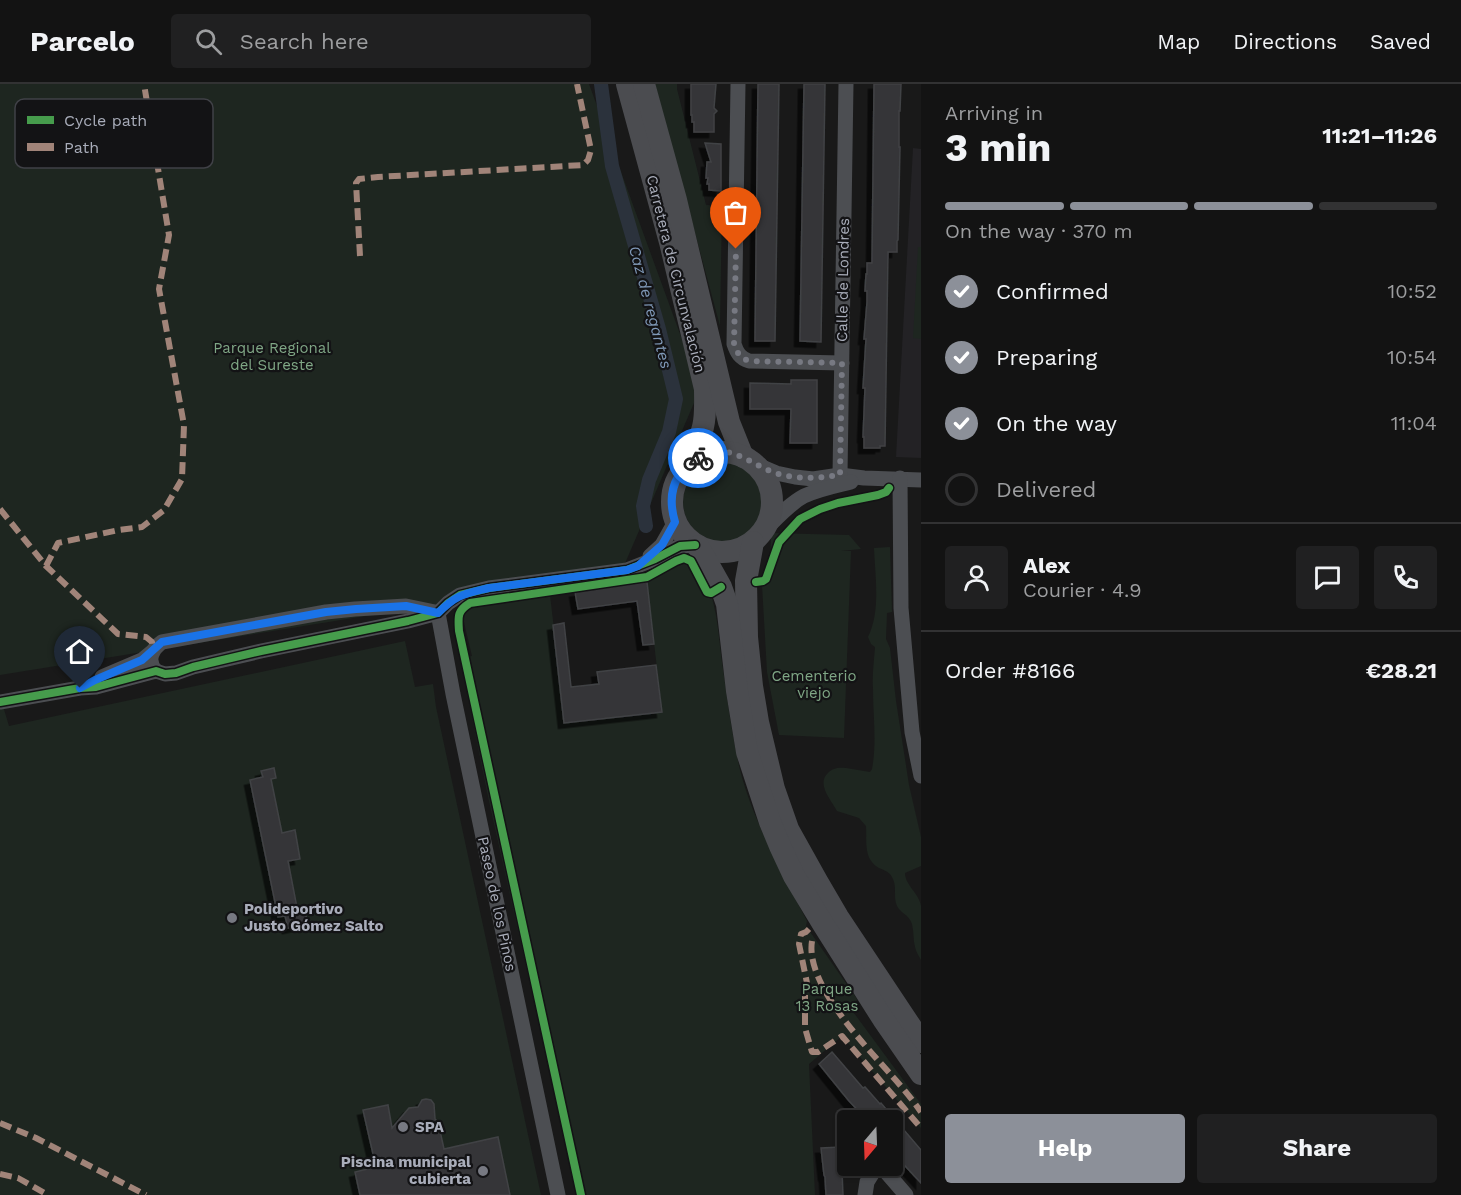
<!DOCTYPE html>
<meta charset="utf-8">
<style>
body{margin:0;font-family:"Work Sans",sans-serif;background:#202021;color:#f1f3f6;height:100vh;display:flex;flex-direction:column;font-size:22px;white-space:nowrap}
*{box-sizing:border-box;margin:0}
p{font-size:20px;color:#9d9ea0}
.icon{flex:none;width:33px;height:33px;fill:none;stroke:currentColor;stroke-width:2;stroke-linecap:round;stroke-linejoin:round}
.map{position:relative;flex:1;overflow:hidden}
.side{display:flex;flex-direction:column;background:#131313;width:540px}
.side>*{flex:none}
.needle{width:39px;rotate:199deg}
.tools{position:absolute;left:837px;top:1026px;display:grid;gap:12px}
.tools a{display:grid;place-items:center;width:66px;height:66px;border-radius:6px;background:#131313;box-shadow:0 2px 4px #0004,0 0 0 2px #323233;font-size:30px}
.pin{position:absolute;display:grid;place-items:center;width:51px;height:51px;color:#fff;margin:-62px -26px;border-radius:50% 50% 50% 0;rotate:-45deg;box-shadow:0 0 6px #0007}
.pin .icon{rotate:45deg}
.courier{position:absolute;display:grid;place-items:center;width:60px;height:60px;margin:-30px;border:4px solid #1a73e8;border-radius:50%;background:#fff;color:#222;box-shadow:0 2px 8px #0007}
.head em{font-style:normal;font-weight:700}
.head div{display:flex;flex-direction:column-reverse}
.head{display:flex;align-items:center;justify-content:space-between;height:102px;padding:0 24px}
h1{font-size:39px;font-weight:700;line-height:45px}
.bar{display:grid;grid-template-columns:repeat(4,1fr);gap:9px 6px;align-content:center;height:72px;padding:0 24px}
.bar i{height:8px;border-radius:4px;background:#323233}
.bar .on{background:#8c9099}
.bar p{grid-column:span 4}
.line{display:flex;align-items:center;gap:15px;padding:0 24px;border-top:2px solid #323233}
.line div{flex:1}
.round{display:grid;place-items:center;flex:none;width:63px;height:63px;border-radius:6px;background:#202021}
ol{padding:0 24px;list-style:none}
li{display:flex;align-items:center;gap:18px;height:66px}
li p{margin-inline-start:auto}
li .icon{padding:6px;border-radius:50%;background:#8c9099;color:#fff;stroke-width:4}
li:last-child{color:#9d9ea0}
li i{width:33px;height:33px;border:3px solid #323233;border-radius:50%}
.button{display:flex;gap:12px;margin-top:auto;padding:12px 24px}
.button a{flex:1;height:69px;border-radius:6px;background:#8c9099;color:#fff;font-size:24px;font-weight:700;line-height:69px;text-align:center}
.button a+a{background:#202021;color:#f1f3f6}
header{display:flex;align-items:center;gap:36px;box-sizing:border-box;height:84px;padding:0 30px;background:#131313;border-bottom:2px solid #323233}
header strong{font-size:28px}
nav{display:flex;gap:33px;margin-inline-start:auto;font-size:21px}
.search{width:420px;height:54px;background:#202021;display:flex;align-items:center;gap:15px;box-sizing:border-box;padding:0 21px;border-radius:6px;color:#9d9ea0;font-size:22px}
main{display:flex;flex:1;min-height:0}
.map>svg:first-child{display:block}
.built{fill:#232225}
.green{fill:#1e2620}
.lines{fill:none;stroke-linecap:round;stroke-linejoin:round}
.canal{stroke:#2b323c;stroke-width:14}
.building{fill:#353537;stroke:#414245;stroke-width:1.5;filter:url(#shadow)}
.minor{stroke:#4c4e52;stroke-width:15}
.secondary{stroke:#4b4c50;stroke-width:22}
.quiet{stroke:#a18479;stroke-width:6;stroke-dasharray:12 6;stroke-linecap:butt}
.cycleway-casing{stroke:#131315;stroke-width:11}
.cycleway{stroke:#469c4c;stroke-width:8}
.done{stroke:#777982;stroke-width:6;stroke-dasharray:0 10.8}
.route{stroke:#1a73e8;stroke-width:8}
.poi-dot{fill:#777982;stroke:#131315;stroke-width:2}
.labels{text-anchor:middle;stroke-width:4.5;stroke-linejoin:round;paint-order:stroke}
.street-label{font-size:15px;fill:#a9adba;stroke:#131315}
.park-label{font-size:15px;fill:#7fa685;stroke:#131315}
.poi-label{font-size:15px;font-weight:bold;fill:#a9adba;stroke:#131315;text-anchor:start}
.water-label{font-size:16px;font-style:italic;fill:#7f98b7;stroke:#131315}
.key{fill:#131315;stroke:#404147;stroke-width:1.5}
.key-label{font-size:16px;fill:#a9adba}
</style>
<header>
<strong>Parcelo</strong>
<div class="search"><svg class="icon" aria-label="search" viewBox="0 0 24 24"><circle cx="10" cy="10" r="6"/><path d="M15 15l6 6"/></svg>Search here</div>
<nav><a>Map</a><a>Directions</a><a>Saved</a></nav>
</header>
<main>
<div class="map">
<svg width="921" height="1111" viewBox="0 0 921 1111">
<defs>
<filter id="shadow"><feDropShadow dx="-5.5" dy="5.5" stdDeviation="0" flood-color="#0009"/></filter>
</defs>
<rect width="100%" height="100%" fill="#191919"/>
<path class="built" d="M913 64 921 65V374L896 373Z"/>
<g class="green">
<path d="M0 0H589L700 305 620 491 0 591Z"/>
<path d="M655 0H677V5L706 121 722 122 720 242Z"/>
<path d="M918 163H921V255L913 254Z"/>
<circle cx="723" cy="418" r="40"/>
<path d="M771 449 849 451 861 465 841 467H851L844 654 779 651 767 588 762 501 770 495Z"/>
<path d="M890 463 892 528 887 529 886 555 890 564 896 617 909 701 921 753V782L905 789C905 801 919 809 921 822 921 839 921 859 921 876 919 872 916 868 915 863 913 856 914 848 912 840 909 830 900 829 897 822 893 814 897 803 893 795 890 788 886 787 879 784 863 775 867 757 866 742L859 734 837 727C831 716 816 700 828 689 832 684 839 683 846 684 854 685 862 687 870 688L872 685C877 658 873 632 873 605 872 591 874 577 875 563L871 560 868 553C881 527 875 492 874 464Z"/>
<path d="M685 476 690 480 707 514H712C718 535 719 556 722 578 727 614 732 651 740 686 753 737 783 790 807 837L806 842 857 915 853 925H851L921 1020V1044L842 952 809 980 815 1111H577L489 717 460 575 472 572 462 530 474 523 550 511 565 639 662 628 647 498 681 477Z"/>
<path d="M405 557 415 603 433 600 436 623 541 1111H0V612L9 642Z"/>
</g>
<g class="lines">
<path class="canal" d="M601 0 612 82 659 245 676 315 669 348 649 396 643 422 646 442"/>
</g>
<g class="building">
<path d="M691 0H716L714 24 717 27 714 30V48H694V38H692V31H691Z"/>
<path d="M758 0H779L775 257H755Z"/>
<path d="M804 0H825L821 258 800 257Z"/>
<path d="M874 0H901L900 27H899V63H900L898 156 897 157V168H888L885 362H880V364H864V353H863L865 304H863L866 255H864L867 218V207H865L866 190H867V179H872Z"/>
<path d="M705 59 721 60V107L709 106V100H707L708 94H706L707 78H711Z"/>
<path d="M791 296H817V359H790L791 325H750V299L791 300Z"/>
<path d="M647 498 654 560 643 561 637 517 578 525 575 508Z"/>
<path d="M564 539 571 603 599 600 597 588 656 581 662 628 564 639 553 541Z"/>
<path d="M274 684 276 694 271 695 282 749 295 746 300 775 288 777 298 829 305 828 308 840 288 844 285 832 278 833 250 696 263 693 261 687Z"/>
<path d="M832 968 863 1004 865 1003 880 1020 881 1019 921 1066V1099L892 1068V1036H867L849 1017 819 980Z"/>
<path d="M426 1015 431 1016 434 1020 435 1035 438 1038 444 1065 498 1053 510 1111H360L355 1088 376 1083 363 1026 388 1021 392 1044 409 1024 418 1023 422 1016Z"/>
<path d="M841 1063 843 1111H826L825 1093 824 1091 821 1064Z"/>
</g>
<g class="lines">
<g class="minor">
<path d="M738 0 734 260C737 269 740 274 749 277L842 279"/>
<path d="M755 380 776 389 795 393 813 395 840 391 864 394 921 396"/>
<path d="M840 391 846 0"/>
<path d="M900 394 901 524 912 648 921 692"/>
<path d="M764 447C776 435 789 420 804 412 819 405 835 402 851 398"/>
<path d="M650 472 662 461 675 438"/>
<path d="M438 529 453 610 558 1111"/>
<path d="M156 587C146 577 152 565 162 558L326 528 355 525 406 522 435 528"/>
<path d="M102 593 142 576 153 567"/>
<path d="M0 618 80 604 96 603 156 587 165 590 176 589 193 583 261 567 408 537 438 529 448 519 460 511 489 504 627 486 655 475 680 462 695 461"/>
<path d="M881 1082 906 1111"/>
<path d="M865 1111 867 1098 877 1082"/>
</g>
<g class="secondary">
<path d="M627 0 670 158 705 305C705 317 706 331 703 343 700 356 694 367 689 379"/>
<path d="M644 0 676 116 729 338 743 373"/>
<circle cx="722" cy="418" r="50"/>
<path d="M753 458 746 497 747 553 752 602 758 638 774 705 788 745 817 797 838 833 921 958"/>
<path d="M698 462 721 503 727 520 737 607 747 668 770 738 780 762 794 792 823 840 883 935 921 990"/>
</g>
<g class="quiet">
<path d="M360 172 356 99 359 95 378 93 583 81 588 76 591 66 577 0"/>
<path d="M0 425 46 482 118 550 146 553 152 558 153 567"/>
<path d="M46 482 58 459 119 446 142 443 164 426 182 395 184 341 159 205 169 151 144 0"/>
<path d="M809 845 806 848 801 850 799 860 807 899 805 903V944L812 968H818L842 952 921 1044"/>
<path d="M812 857C805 900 865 961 892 992 902 1003 912 1015 921 1028"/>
<path d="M0 1039 36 1054 146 1111"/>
<path d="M0 1090 18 1094 48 1111"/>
</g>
<g class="cycleway-casing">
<g id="cycleway">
<path d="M756 498 763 497 766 495 779 458 800 435 820 425 838 419 878 411 886 408 889 404"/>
<path d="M0 618 80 604 96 603 156 587 165 590 176 589 193 583 261 567 408 537 438 529 448 519 460 511 489 504 627 486 655 475 680 462 695 461"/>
<path d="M581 1111 459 547C458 532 457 527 470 519L647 493 676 477 684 474 691 477 707 508 711 509 721 503"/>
</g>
</g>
<use href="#cycleway" class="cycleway"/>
</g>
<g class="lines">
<path class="done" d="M698 374C728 356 749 380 775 389 797 396 818 394 840 391L842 279 749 277C740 274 737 269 734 260L736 165"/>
<path class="route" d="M80 604 95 596 142 576 162 558 326 528 356 525 406 522 438 529C457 510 464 510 489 504L627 486 638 482 662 461 675 438C667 411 673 389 698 374"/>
</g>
<g class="poi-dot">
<circle cx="232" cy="834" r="6"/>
<circle cx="403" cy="1043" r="6"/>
<circle cx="483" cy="1087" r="6"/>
</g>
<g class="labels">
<g class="street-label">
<text transform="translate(676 190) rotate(76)" y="5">Carretera de Circunvalación</text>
<text transform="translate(843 196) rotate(-89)" y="5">Calle de Londres</text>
<text transform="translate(497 820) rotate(78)" y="5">Paseo de los Pinos</text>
</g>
<g class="park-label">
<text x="272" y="269">Parque Regional<tspan x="272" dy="17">del Sureste</tspan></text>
<text x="814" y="597">Cementerio<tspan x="814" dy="17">viejo</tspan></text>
<text x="827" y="910">Parque<tspan x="827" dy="17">13 Rosas</tspan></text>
</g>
<g class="poi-label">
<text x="244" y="830">Polideportivo<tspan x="244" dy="17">Justo Gómez Salto</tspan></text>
<text x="415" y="1048">SPA</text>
<text x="471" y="1083" text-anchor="end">Piscina municipal<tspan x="471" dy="17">cubierta</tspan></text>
</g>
<g class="water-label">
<text transform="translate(651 223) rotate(75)" y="6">Caz de regantes</text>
</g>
</g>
<rect x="15" y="15" width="198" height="69" rx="9" class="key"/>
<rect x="27" y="32" width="27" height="8" fill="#469c4c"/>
<rect x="27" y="59" width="27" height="8" fill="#a18479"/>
<g class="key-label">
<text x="64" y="42">Cycle path</text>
<text x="64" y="69">Path</text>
</g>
</svg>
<div class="tools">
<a><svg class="needle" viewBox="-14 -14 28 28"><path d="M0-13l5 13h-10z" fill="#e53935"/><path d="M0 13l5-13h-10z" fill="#9d9ea0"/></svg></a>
</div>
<div class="pin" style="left:736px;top:165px;background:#ea580c"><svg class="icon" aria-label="bag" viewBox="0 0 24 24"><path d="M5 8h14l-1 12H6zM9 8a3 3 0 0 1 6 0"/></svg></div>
<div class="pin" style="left:80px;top:604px;background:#1f2937"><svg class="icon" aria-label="home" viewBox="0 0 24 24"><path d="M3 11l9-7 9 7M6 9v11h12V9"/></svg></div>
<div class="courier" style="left:698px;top:374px"><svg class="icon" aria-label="bike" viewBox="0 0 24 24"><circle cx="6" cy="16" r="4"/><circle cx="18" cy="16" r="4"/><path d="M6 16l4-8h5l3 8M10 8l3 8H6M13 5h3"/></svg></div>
</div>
<section class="side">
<div class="head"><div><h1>3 min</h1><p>Arriving in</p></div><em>11:21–11:26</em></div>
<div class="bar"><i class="on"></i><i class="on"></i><i class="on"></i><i></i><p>On the way · 370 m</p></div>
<ol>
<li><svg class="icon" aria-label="check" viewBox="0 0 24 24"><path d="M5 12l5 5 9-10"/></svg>Confirmed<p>10:52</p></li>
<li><svg class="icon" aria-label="check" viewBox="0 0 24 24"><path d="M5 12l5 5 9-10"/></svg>Preparing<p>10:54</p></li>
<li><svg class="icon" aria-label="check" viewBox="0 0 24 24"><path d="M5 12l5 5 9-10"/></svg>On the way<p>11:04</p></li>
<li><i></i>Delivered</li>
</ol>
<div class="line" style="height:108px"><a class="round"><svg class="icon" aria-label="person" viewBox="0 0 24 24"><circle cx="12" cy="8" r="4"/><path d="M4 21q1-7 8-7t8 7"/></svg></a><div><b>Alex</b><p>Courier · 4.9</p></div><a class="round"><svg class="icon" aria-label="chat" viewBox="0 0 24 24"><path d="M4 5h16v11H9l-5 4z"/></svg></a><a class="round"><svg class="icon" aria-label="phone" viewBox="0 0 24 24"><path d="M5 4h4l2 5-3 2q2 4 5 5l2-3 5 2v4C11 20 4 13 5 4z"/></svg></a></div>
<div class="line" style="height:78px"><div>Order #8166</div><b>€28.21</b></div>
<div class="button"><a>Help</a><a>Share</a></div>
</section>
</main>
